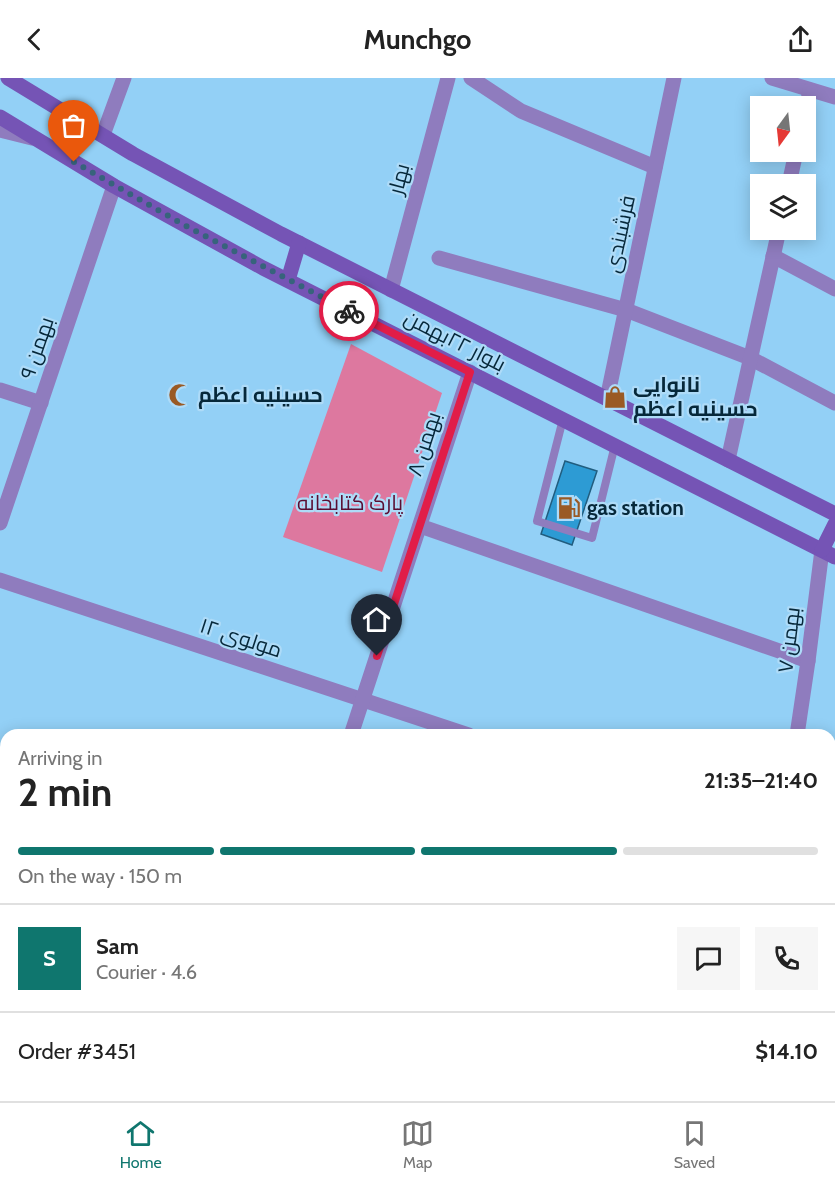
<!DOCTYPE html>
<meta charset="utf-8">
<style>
body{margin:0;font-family:Cabin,Cairo,sans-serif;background:#f6f6f6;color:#222;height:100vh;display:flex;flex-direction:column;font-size:22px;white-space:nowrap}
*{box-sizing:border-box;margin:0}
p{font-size:20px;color:#767676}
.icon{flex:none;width:33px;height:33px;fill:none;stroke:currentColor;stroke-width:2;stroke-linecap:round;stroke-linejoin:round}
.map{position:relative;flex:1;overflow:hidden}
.panel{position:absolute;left:0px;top:651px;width:836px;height:372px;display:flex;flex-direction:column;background:#fff;border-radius:18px 18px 0 0;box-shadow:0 3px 15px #0003}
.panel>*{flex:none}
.needle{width:39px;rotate:195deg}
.controls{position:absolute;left:750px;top:18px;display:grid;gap:12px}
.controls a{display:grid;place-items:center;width:66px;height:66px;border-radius:0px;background:#fff;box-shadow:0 3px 15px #0003;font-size:30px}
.pin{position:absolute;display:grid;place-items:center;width:51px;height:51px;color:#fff;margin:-62px -26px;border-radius:50% 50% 50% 0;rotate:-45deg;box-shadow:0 0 6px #0007}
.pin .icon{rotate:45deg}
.courier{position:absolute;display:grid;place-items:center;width:60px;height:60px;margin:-30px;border:4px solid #e11d48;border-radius:50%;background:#fff;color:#222;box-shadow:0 2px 8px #0007}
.overview em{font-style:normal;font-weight:700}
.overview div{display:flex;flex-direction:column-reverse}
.overview{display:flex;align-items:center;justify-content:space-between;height:102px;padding:0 18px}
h1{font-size:39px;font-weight:700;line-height:45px}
.bar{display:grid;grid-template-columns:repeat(4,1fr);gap:9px 6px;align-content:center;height:72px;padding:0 18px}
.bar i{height:8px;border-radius:4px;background:#e0e0e0}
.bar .current{background:#0f766e}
.bar p{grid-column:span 4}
.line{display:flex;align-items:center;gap:15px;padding:0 18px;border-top:2px solid #e0e0e0}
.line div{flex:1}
.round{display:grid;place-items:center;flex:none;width:63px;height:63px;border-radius:0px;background:#f6f6f6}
header{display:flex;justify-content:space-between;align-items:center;height:78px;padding:0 18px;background:#fff;font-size:27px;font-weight:700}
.dock{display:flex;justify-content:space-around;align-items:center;height:84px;border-top:2px solid #e0e0e0;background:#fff;font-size:16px;color:#767676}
.dock a{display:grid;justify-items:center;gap:3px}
.dock .current{color:#0f766e}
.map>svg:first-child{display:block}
.green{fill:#dd789f}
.building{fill:#2d9bd4;stroke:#215d7f;stroke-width:1.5}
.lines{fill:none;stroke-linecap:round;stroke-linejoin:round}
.service{stroke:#8f7cbe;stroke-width:8}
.minor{stroke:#8f7cbe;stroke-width:15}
.tertiary{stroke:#8f7cbe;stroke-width:15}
.secondary{stroke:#7554b5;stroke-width:15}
.done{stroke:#37637c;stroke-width:6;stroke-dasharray:0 10.8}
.route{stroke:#e11d48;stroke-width:8}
.labels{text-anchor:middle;stroke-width:4.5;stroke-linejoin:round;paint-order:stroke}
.street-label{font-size:21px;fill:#06283a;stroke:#aedbf8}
.poi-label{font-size:21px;font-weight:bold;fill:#06283a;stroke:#aedbf8;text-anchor:start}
.park-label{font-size:21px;fill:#5a0d32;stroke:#aedbf8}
</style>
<header><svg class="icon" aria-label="back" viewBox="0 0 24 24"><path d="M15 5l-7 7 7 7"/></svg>Munchgo<svg class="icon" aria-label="share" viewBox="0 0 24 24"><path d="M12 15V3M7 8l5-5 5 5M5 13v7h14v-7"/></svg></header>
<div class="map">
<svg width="835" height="1023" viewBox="0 0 835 1023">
<rect width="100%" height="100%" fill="#93d0f6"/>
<path class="green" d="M351 266 442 315 382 494 283 459Z"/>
<path class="building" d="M565 383 597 393 572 467 541 456Z"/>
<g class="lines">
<path class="service" d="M563 341 537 443 592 460 615 367"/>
<g class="minor">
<path d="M471 0 521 33 655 89"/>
<path d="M772 0 835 19"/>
<path d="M806 33 810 12"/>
<path d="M103 57 124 0"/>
<path d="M789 106 796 74"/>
<path d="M773 178 835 211"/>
<path d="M439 180 626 232 750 280 835 325"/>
<path d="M391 212 448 0"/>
<path d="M0 312 41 325"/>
<path d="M607 321 674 0"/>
<path d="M728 382 779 152"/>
<path d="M0 445 114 108"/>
<path d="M420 448 808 583"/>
<path d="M0 502 469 657"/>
<path d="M351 657 470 294"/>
<path d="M797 657 808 583 822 472"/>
<path d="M0 692 6 694"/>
<path d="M0 881 6 883"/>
<path d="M797 1017 809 1023"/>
<path d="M231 1023 233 1017"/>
<path d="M741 1023 742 1017"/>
<path d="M831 1023 835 1013"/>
</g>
<path class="tertiary" d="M0 52 32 60"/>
<g class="secondary">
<path d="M8 0 133 76 281 156 835 436"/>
<path d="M0 39 114 108 263 190 835 479"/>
<path d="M288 202 299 165"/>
<path d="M822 472 835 446"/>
</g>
</g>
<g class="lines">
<path class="done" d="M74 84 186 148 349 233"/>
<path class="route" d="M349 233 470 294 377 578"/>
</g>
<defs>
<g id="mosque-bare" transform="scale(1.8)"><path d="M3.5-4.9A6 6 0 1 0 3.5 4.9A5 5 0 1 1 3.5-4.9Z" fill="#9a5a24" stroke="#aedbf8" stroke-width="2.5" paint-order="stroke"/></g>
<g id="shop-bare" transform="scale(1.8)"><path d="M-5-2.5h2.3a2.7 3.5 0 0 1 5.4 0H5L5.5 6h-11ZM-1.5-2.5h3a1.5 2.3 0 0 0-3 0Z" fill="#9a5a24" stroke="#aedbf8" stroke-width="2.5" paint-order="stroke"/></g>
<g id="fuel-bare" transform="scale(1.8)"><path d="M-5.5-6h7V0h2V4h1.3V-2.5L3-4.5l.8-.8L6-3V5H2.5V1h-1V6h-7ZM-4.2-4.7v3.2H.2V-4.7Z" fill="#9a5a24" stroke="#aedbf8" stroke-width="2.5" paint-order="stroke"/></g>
</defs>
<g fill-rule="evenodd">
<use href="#mosque-bare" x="180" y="317"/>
<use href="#shop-bare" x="615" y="319"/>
<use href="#fuel-bare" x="569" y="430"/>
</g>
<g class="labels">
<g class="street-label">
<text transform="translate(399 101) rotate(-75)" y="7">بهار</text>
<text transform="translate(620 156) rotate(-78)" y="7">فرشبندی</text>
<text transform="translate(455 263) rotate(27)" y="7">بلوار ۲۲بهمن</text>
<text transform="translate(37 270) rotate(-71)" y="7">بهمن ۹</text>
<text transform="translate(424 366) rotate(-72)" y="7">بهمن ۸</text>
<text transform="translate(241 560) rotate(18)" y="7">مولوی ۱۲</text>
<text transform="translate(789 562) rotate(-83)" y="7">بهمن ۷</text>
</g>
<g class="poi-label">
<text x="633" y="314">نانوایی<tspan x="633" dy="24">حسینیه اعظم</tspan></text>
<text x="198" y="324">حسینیه اعظم</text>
<text x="587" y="437">gas station</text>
</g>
<g class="park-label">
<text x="350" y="432">پارک کتابخانه</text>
</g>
</g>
</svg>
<div class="controls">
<a><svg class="needle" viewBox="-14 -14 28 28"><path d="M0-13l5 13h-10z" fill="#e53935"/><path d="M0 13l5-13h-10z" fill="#767676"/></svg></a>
<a><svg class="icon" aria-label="layers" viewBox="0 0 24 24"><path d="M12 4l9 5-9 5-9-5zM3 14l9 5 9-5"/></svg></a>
</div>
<div class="pin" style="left:74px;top:84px;background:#ea580c"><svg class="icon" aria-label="bag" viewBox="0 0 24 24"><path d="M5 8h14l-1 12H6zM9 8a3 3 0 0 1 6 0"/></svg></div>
<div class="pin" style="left:377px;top:578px;background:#1f2937"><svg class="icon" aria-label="home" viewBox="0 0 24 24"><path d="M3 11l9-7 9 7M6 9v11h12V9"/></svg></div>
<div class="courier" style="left:349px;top:233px"><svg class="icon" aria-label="bike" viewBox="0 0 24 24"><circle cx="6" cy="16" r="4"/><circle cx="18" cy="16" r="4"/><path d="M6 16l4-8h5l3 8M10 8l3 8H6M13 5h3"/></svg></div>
<section class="panel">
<div class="overview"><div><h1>2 min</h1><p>Arriving in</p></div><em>21:35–21:40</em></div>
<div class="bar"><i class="current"></i><i class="current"></i><i class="current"></i><i></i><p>On the way · 150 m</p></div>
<div class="line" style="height:108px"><b class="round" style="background:#0f766e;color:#fff">S</b><div><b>Sam</b><p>Courier · 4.6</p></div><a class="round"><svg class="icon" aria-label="chat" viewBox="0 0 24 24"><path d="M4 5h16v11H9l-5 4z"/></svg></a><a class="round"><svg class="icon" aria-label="phone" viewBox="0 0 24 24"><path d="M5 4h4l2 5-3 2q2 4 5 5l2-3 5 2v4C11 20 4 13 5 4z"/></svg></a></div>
<div class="line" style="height:78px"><div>Order #3451</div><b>$14.10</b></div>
</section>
</div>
<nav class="dock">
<a class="current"><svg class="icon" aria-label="home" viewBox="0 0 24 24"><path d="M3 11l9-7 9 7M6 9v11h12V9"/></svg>Home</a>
<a><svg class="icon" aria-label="map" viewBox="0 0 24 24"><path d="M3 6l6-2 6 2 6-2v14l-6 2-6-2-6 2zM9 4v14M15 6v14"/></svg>Map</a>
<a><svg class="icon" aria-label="saved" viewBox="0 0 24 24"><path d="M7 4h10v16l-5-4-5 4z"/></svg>Saved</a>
</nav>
